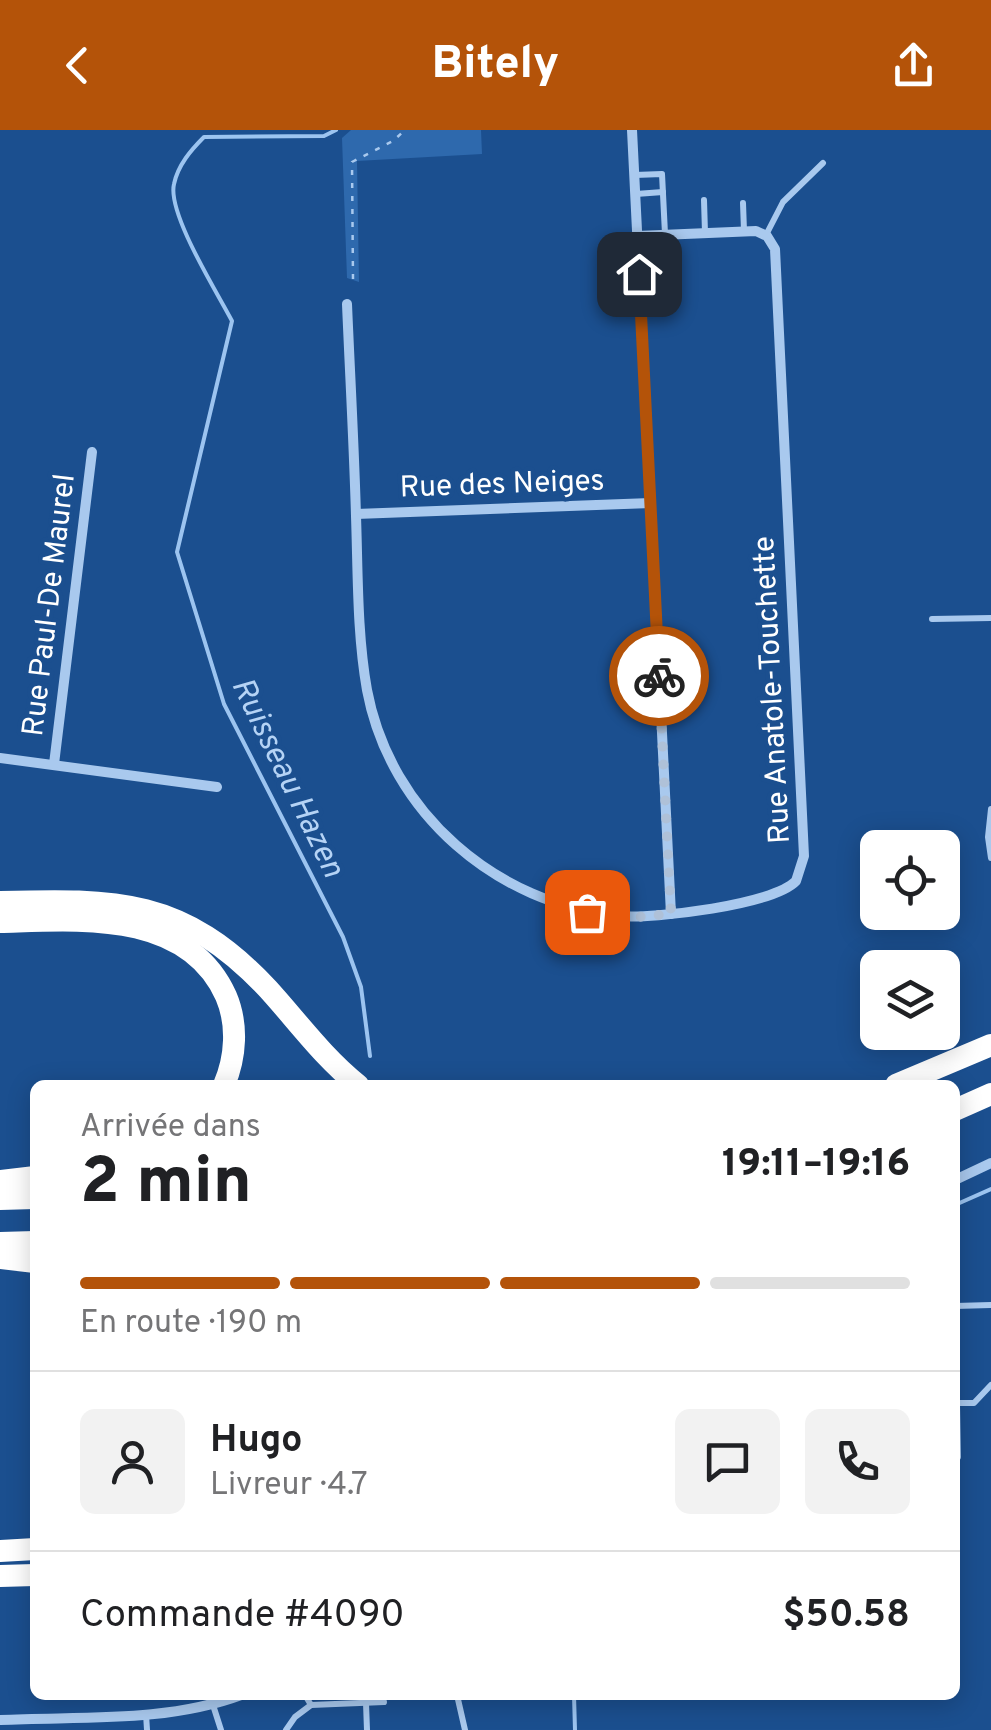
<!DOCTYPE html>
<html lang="fr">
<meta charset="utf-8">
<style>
body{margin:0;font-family:Overpass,sans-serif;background:#f2f2f2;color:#202124;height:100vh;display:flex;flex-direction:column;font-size:38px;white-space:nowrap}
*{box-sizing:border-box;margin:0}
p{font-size:32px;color:#757577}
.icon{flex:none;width:55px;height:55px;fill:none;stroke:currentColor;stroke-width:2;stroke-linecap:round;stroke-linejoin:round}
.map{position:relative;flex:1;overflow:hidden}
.panel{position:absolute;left:30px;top:950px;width:930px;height:620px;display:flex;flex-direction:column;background:#fff;border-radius:15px;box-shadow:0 5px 25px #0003}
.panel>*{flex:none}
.controls{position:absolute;left:860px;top:700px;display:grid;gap:20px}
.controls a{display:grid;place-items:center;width:100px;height:100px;border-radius:15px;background:#fff;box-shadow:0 5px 25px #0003;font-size:50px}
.pin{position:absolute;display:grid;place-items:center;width:85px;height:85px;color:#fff;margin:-42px;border-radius:20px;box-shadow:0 5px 15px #0006}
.courier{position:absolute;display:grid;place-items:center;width:100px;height:100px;margin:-50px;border:8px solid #b45309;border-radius:50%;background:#fff;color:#222;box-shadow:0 2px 12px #0007}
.headline em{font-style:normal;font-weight:800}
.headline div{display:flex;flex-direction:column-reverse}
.headline{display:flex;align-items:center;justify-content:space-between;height:170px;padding:0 50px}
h1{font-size:65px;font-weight:800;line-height:75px}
.bar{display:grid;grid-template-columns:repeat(4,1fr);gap:15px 10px;align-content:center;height:120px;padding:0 50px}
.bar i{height:12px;border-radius:8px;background:#e0e0e0}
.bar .active{background:#b45309}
.bar p{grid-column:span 4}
.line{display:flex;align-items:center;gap:25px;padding:0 50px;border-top:2px solid #e0e0e0}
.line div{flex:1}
.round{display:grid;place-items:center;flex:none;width:105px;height:105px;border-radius:15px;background:#f2f2f2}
header{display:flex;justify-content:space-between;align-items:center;height:130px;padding:0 50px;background:#b45309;color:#fff;font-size:45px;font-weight:800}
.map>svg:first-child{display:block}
.green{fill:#2e69ad}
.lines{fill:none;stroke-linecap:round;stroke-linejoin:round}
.stream{stroke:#9cc4f0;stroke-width:4}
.path{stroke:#a9c9ee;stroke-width:2.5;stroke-dasharray:5 8;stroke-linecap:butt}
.service{stroke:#a9c9ee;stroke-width:6}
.minor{stroke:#a9c9ee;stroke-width:10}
.motorway{stroke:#fff;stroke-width:22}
.done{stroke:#afc1d8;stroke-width:10;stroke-dasharray:0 18}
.route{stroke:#b45309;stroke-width:12}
.labels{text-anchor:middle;stroke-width:9;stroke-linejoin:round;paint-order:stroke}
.street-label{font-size:30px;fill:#fff;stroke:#1b4f8f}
.water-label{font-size:32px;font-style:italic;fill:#b5d3f5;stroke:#1b4f8f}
</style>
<header><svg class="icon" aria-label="back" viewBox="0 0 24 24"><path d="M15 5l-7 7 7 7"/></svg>Bitely<svg class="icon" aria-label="share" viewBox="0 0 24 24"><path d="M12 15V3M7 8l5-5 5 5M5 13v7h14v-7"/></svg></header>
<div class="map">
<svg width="991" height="1600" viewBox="0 0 991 1600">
<rect width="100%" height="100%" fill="#1b4f8f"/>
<path class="green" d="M351 0H481L482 24 357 31 359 152 347 148 342 8Z"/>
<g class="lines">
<g class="stream">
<path d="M336 0 324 6 204 7C191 20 178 35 174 54 167 83 217 162 232 191L177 422 224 574 343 807 361 857 370 926"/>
<path d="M955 1075 991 1059"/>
<path d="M574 1565 575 1600"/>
</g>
<path class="path" d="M353 149 352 32 393 11 405 0"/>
<g class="service">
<path d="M635 45 662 44 665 104"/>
<path d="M636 64 663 62"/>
<path d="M704 70 705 103"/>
<path d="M743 73 744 101"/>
<path d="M766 105 783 72 823 33"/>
<path d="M932 489 991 488"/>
<path d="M991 679 988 707 991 728"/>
<path d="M955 1176 991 1175"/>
<path d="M956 1273H974L991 1255"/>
<path d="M957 1274 958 1327"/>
<path d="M305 1565 311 1575 384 1572"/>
<path d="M457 1565 465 1600"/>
<path d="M366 1573 367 1600"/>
<path d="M213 1575 221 1600"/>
<path d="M146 1584 147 1600"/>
<path d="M286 1600 295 1587 311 1575"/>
</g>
<g class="minor">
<path d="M632 0 671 784"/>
<path d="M347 174C350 245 354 315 356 386 358 443 357 504 367 560 390 683 497 775 620 786 654 789 773 775 796 751L804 726 775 119 767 106 756 101 637 106"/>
<path d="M356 384 651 373"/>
<path d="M0 628 217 657"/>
<path d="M54 634 92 322"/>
<path d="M955 1050 991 1033"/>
<path d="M0 1590C79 1586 166 1593 241 1565"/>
</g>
<g class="motorway">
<path d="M0 772C116 769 183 768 268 859 298 892 323 927 358 955"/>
<path d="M0 792C77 790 187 779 226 866 238 894 236 927 224 955"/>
<path d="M896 955 991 915"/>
<path d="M955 980 991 964"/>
<path d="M0 1051 35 1047"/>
<path d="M0 1069 35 1068"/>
<path d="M0 1113 35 1112"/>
<path d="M0 1128 35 1132"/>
<path d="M0 1421 35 1419"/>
<path d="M0 1446 35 1445"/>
</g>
</g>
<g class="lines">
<path class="done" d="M587 782 637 787 671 784 659 546"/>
<path class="route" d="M639 144 659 546"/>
</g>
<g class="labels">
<g class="street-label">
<text transform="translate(502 353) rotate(-2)" y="10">Rue des Neiges</text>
<text transform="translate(48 475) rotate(-83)" y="10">Rue Paul-De Maurel</text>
<text transform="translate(771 560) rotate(-93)" y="10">Rue Anatole-Touchette</text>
</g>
<g class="water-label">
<text transform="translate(289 647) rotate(64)" y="11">Ruisseau Hazen</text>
</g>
</g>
</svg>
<div class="controls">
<a><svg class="icon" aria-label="locate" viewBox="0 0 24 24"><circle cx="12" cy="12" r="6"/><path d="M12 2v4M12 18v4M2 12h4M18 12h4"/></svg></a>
<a><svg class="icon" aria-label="layers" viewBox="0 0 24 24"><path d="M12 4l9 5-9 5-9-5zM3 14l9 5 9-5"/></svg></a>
</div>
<div class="pin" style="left:587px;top:782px;background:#ea580c"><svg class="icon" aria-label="bag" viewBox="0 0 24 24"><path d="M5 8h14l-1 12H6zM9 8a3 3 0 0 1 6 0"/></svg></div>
<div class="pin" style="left:639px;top:144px;background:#1f2937"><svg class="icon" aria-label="home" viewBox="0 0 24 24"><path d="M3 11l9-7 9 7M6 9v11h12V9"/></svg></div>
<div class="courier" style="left:659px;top:546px"><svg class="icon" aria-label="bike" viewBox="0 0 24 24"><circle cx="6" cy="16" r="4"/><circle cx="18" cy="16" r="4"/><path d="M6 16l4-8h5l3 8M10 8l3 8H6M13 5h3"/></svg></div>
<section class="panel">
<div class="headline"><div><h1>2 min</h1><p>Arrivée dans</p></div><em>19:11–19:16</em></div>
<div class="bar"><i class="active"></i><i class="active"></i><i class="active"></i><i></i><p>En route · 190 m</p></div>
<div class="line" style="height:180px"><a class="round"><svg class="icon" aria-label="person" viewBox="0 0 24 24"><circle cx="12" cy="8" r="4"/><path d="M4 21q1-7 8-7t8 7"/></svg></a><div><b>Hugo</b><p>Livreur · 4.7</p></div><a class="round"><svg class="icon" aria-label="chat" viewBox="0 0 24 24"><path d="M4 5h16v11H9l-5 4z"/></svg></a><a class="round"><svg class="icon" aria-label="phone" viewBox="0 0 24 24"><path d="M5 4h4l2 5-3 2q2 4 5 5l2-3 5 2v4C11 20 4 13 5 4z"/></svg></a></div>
<div class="line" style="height:130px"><div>Commande #4090</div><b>$50.58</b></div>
</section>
</div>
